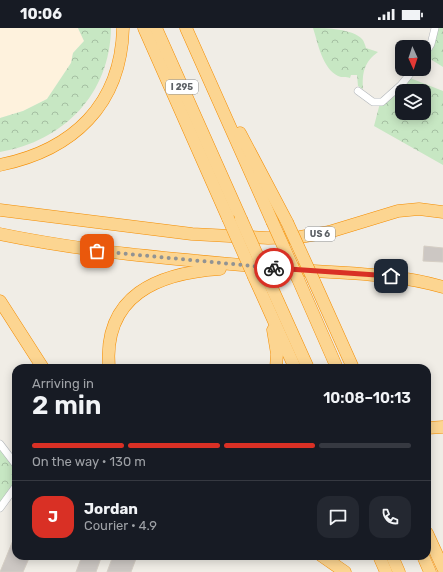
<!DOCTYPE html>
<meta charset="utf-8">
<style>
body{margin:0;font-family:Rubik,sans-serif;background:#242831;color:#f1f3f6;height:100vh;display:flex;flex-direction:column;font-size:15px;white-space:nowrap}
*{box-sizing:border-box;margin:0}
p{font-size:13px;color:#9ea1a6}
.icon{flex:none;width:22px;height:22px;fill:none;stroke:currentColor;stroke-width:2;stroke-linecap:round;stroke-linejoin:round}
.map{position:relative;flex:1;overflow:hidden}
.side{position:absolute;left:12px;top:336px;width:419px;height:196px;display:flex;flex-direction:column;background:#171b24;border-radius:12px;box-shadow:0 2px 10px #0003}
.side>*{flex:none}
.needle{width:26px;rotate:177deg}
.fabs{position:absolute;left:395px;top:12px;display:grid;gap:8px}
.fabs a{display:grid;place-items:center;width:36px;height:36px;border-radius:8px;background:#171b24;box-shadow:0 2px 10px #0003;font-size:20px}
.pin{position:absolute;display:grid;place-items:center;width:34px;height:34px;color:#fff;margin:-17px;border-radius:8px;box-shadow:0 2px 6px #0006}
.courier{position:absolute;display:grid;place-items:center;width:40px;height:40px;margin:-20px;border:3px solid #d93025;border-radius:50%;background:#fff;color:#222;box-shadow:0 1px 5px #0007}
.headline em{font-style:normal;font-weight:600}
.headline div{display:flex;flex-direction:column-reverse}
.headline{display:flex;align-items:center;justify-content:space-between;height:68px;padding:0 20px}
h1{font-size:26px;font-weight:600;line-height:30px}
.bar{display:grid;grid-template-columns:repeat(4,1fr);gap:6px 4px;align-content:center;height:48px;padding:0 20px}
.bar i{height:5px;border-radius:3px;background:#363941}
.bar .active{background:#d93025}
.bar p{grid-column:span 4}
.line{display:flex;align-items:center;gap:10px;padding:0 20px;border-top:1px solid #363941}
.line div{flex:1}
.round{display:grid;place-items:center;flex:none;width:42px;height:42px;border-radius:12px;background:#242831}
.status{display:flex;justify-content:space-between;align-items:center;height:28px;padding:0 20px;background:#171b24;direction:ltr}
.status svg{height:11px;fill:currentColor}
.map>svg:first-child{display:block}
.commercial{fill:#fef2dd}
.forest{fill:url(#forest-crowns);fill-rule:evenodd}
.building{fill:#ccc7c3;stroke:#d5cec4}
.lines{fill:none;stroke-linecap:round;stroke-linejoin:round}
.minor-casing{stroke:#b3b7bb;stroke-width:8}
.motorway-casing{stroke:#f48d02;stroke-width:13}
.minor{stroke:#fff;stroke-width:7}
.motorway{stroke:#fcd591;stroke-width:12}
.motorway-bridge-casing{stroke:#f48d02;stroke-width:13;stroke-linecap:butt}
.motorway-bridge{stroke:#fcd591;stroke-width:12}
.done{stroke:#919393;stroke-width:4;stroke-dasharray:0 7.2}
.route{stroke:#d93025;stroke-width:5}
.labels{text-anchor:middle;stroke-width:3.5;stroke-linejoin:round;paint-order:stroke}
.shield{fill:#fff;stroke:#8e9194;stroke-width:1}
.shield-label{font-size:9px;font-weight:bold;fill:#5e6266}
</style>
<div class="status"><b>10:06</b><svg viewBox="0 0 49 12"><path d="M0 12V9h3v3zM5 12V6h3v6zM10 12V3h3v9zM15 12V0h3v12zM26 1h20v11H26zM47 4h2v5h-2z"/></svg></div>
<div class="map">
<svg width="443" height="544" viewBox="0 0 443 544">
<defs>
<pattern id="forest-crowns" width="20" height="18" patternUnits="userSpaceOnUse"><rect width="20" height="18" fill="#c7e7c3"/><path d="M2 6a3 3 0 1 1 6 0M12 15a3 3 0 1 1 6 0" fill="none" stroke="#a5bfa2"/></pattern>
</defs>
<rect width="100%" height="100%" fill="#f0ede6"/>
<path class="commercial" d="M0 0H78L84 13 73 25 71 35 47 71 23 83 0 90Z"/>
<g class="forest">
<path d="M78 0H111C110 66 64 113 0 124V90L23 83 47 71 71 35 73 25 84 13Z"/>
<path d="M313 0C326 0 353 1 362 11 364 13 365 17 366 20L378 24C364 34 362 45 363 61L358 58 357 47H351L350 50C346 48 342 50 338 48 322 40 318 15 313 0Z"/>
<path d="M435 0H443V39L424 27Z"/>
<path d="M410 50 443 63V137L374 98 380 75ZM402 63H424V85H402Z"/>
<path d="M0 416C22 447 22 450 0 480Z"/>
</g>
<g class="building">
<path d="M424 218 443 220V234L423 233Z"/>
<path d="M16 505V528H30L23 544H0Z"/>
<path d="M82 528H95L101 530 96 544H76Z"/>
<path d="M113 528H137L131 544H107Z"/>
</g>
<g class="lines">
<g class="minor-casing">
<g id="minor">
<path d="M424 27 431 16 435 0"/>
<path d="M358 63 373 74H382L401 57 414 41"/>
<path d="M0 416 16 437"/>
<path d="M0 480 16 458"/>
</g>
</g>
<g class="motorway-casing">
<g id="motorway">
<path d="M144 0 228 190"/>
<path d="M156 0 241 191"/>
<path d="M186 0 272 193"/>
<path d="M240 105 287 194"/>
<path d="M0 137C73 122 121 77 123 0"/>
<path d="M0 182 192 206 268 210 300 209 329 204 398 183 419 181 443 184"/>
<path d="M0 206C92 225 184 232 277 240 333 246 389 243 443 259"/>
<path d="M254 249 295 340"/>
<path d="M267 249 308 340"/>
<path d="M298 251 337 340"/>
<path d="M314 253 353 340"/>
<path d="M0 273 43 340"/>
<path d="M273 302 277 326 276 340"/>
<path d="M109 340C103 267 158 245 220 241"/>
<path d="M427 400 443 399"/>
<path d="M427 505 443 540"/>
<path d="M322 528 345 544"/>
<path d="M379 528 386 544"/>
<path d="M392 528 399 544"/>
<path d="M423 528 430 544"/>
</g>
</g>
<use href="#minor" class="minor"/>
<use href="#motorway" class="motorway"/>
<g class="motorway-bridge-casing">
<g id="motorway-bridge">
<path d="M228 190 254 249"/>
<path d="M241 191 267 249"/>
<path d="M272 193 298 251"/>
<path d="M287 194 314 253"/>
</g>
</g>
<use href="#motorway-bridge" class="motorway-bridge"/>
</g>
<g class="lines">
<path class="done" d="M97 223 274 240"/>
<path class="route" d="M274 240 391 248"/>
</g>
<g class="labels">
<g class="shield">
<rect x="166" y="52" width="32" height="14" rx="3"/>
<rect x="305" y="199" width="30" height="14" rx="3"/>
</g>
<g class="shield-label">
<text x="182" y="62">I 295</text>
<text x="320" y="209">US 6</text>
</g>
</g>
</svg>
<div class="fabs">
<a><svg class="needle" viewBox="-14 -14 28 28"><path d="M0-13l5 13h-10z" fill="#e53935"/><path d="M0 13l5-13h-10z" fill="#9ea1a6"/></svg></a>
<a><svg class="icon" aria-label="layers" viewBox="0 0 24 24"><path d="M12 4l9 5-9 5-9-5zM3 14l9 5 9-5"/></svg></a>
</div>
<div class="pin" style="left:97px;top:223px;background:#ea580c"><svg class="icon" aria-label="bag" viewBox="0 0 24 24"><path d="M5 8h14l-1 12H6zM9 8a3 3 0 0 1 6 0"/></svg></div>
<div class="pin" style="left:391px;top:248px;background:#1f2937"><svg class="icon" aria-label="home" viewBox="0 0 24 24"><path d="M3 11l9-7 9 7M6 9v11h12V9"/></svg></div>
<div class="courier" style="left:274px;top:240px"><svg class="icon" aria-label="bike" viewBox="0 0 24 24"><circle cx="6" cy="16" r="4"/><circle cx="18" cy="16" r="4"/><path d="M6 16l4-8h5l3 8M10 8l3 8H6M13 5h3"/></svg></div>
<section class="side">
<div class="headline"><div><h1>2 min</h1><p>Arriving in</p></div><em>10:08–10:13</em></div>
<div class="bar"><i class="active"></i><i class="active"></i><i class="active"></i><i></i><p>On the way · 130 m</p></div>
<div class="line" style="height:72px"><b class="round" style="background:#d93025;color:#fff">J</b><div><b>Jordan</b><p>Courier · 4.9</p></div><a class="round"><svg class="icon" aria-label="chat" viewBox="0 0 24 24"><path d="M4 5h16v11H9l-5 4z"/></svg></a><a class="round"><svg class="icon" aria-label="phone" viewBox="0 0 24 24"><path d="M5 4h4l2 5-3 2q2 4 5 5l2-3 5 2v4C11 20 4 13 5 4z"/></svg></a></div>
</section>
</div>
